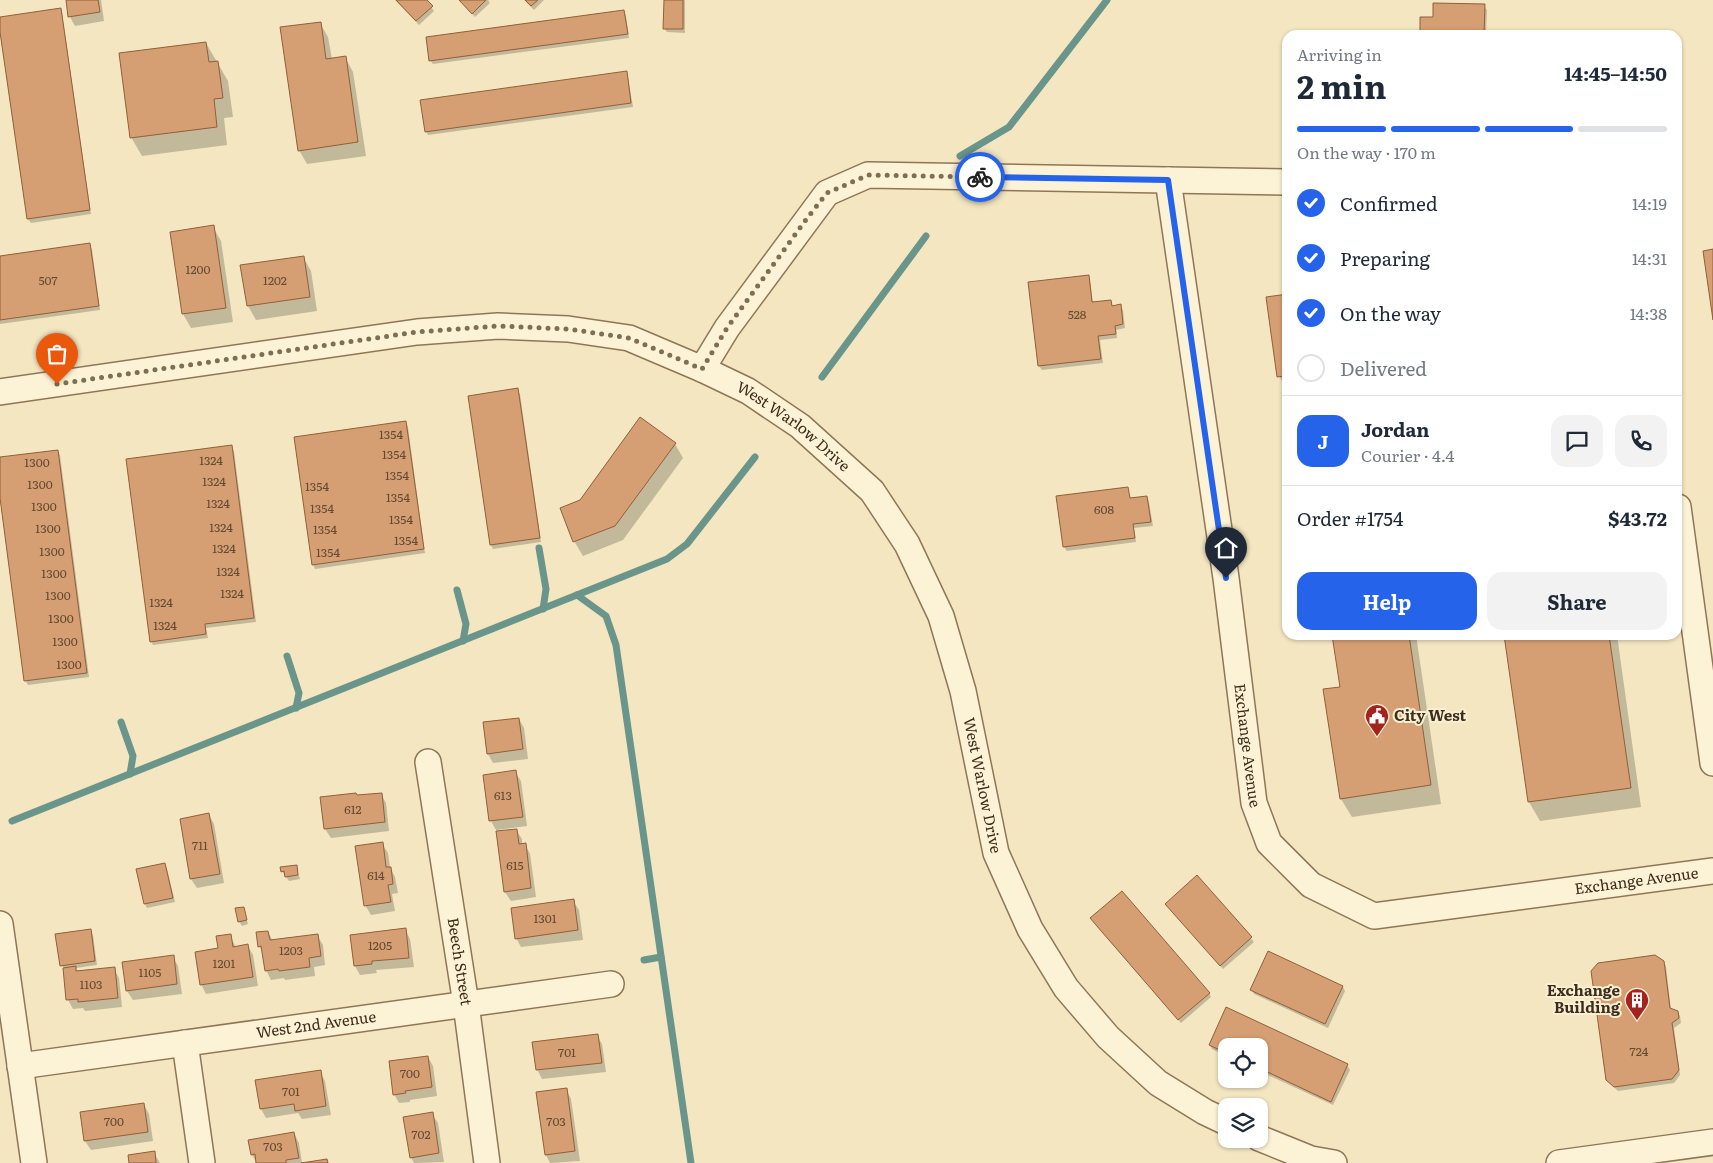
<!DOCTYPE html>
<meta charset="utf-8">
<style>
body{margin:0;font-family:Literata,serif;background:#f2f2f3;color:#1f2937;height:100vh;display:flex;flex-direction:column;font-size:19px;white-space:nowrap}
*{box-sizing:border-box;margin:0}
p{font-size:16px;color:#747a83}
.icon{flex:none;width:28px;height:28px;fill:none;stroke:currentColor;stroke-width:2;stroke-linecap:round;stroke-linejoin:round}
.map{position:relative;flex:1;overflow:hidden}
.sheet{position:absolute;left:1282px;top:30px;width:400px;height:610px;display:flex;flex-direction:column;background:#fff;border-radius:15px;box-shadow:0 1px 4px #0004}
.sheet>*{flex:none}
.buttons{position:absolute;left:1218px;top:1038px;display:grid;gap:10px}
.buttons a{display:grid;place-items:center;width:50px;height:50px;border-radius:10px;background:#fff;box-shadow:0 1px 4px #0004;font-size:25px}
.pin{position:absolute;display:grid;place-items:center;width:42px;height:42px;color:#fff;margin:-51px -21px;border-radius:50% 50% 50% 0;rotate:-45deg;box-shadow:0 0 5px #0007}
.pin .icon{rotate:45deg}
.courier{position:absolute;display:grid;place-items:center;width:50px;height:50px;margin:-25px;border:4px solid #2563eb;border-radius:50%;background:#fff;color:#222;box-shadow:0 1px 6px #0007}
.headline em{font-style:normal;font-weight:700}
.headline div{display:flex;flex-direction:column-reverse}
.headline{display:flex;align-items:center;justify-content:space-between;height:85px;padding:0 15px}
h1{font-size:32px;font-weight:700;line-height:38px}
.bar{display:grid;grid-template-columns:repeat(4,1fr);gap:8px 5px;align-content:center;height:60px;padding:0 15px}
.bar i{height:6px;border-radius:4px;background:#e0e1e3}
.bar .current{background:#2563eb}
.bar p{grid-column:span 4}
.line{display:flex;align-items:center;gap:12px;padding:0 15px;border-top:1px solid #e0e1e3}
.line div{flex:1}
.round{display:grid;place-items:center;flex:none;width:52px;height:52px;border-radius:15px;background:#f2f2f3}
ol{padding:0 15px;list-style:none}
li{display:flex;align-items:center;gap:15px;height:55px}
li p{margin-inline-start:auto}
li .icon{padding:5px;border-radius:50%;background:#2563eb;color:#fff;stroke-width:4}
li:last-child{color:#747a83}
li i{width:28px;height:28px;border:2px solid #e0e1e3;border-radius:50%}
.button{display:flex;gap:10px;margin-top:auto;padding:10px 15px}
.button a{flex:1;height:58px;border-radius:15px;background:#2563eb;color:#fff;font-size:20px;font-weight:700;line-height:58px;text-align:center}
.button a+a{background:#f2f2f3;color:#1f2937}
.map>svg:first-child{display:block}
.shadow{fill:#0003}
.lines{fill:none;stroke-linecap:round;stroke-linejoin:round}
.stream{stroke:#6a958b;stroke-width:7}
.building{fill:#d69f73;stroke:#915f39}
.minor-casing{stroke:#8f7656;stroke-width:28}
.minor{stroke:#fcf2d6;stroke-width:25}
.done{stroke:#7d6e56;stroke-width:5;stroke-dasharray:0 9}
.route{stroke:#2563eb;stroke-width:6}
.labels{text-anchor:middle;stroke-width:4;stroke-linejoin:round;paint-order:stroke}
.number-label{font-size:12px;fill:#634a32}
.street-label{font-size:15px;fill:#3d2d1c;stroke:#f9efd2}
.poi-label{font-size:15px;font-weight:bold;fill:#3d2d1c;stroke:#f9efd2;text-anchor:start}
</style>
<div class="map">
<svg width="1713" height="1163" viewBox="0 0 1713 1163">
<rect width="100%" height="100%" fill="#f3e6c1"/>
<g class="shadow">
<path d="M67 0H101L104 21 75 26 70 17Z"/>
<path d="M395 0H426L434 11 419 25Z"/>
<path d="M459 0H488L490 3 475 17Z"/>
<path d="M524 0H544L534 10Z"/>
<path d="M665 0H685V33L667 32 664 28Z"/>
<path d="M1484 6 1487 10 1486 35H1421L1434 19Z"/>
<path d="M60 9 62 13 91 214 31 223 28 219 0 18Z"/>
<path d="M624 11 626 16 629 38 433 64 430 60Z"/>
<path d="M320 23 328 37 332 59 345 57 353 72 366 156 307 164 299 150Z"/>
<path d="M206 43 228 81 233 117 224 118 227 145 142 156 131 137Z"/>
<path d="M626 73 628 77 633 107 428 135 426 131Z"/>
<path d="M213 227 221 241 233 322 191 328 183 314 171 233Z"/>
<path d="M89 244 92 249 100 310 0 324V257Z"/>
<path d="M303 257 311 271 317 311 256 320 248 306Z"/>
<path d="M1088 276 1090 280 1093 303 1110 301 1113 307 1120 306 1123 310 1125 328 1116 330 1117 338 1100 340 1103 363 1042 370 1039 366 1029 283Z"/>
<path d="M1288 295V391L1279 376Z"/>
<path d="M517 390 520 394 541 542 493 549 491 545 470 397Z"/>
<path d="M406 423 408 427 425 553 315 569 313 564Z"/>
<path d="M675 444 683 458 623 540 583 556 574 541 561 509 580 502Z"/>
<path d="M231 447 234 451 256 622 206 628 208 638 153 645 151 641Z"/>
<path d="M57 451 60 455 89 677 28 685 25 680 0 488V458Z"/>
<path d="M1127 488 1131 499 1147 497 1149 502 1153 526 1134 528 1136 542 1067 551 1064 547 1058 497Z"/>
<path d="M1323 635H1416L1441 804 1352 817 1341 799V688L1334 638 1326 639Z"/>
<path d="M1506 635H1617L1641 807 1540 821 1529 802Z"/>
<path d="M519 719 524 728 528 759 493 763 488 754Z"/>
<path d="M515 772 521 781 527 826 496 830 491 821Z"/>
<path d="M381 794 386 803 389 831 331 838 325 829 357 797Z"/>
<path d="M209 815 214 824 224 883 197 888 191 879 181 820Z"/>
<path d="M516 830 522 839V845L525 844 530 854 536 897 511 901 505 892Z"/>
<path d="M382 844 388 853 390 867 395 877 398 893 392 894 395 911 371 915 365 905Z"/>
<path d="M165 864 167 869 175 902 147 908 145 904 137 870Z"/>
<path d="M296 866 300 879 289 881 282 871Z"/>
<path d="M1197 877 1254 942 1223 969 1167 904Z"/>
<path d="M573 901 579 910 583 940 521 947 516 938Z"/>
<path d="M243 908 248 924 242 926 239 921Z"/>
<path d="M1094 923 1209 993 1211 997 1181 1023Z"/>
<path d="M405 929 410 939 414 967 376 970 377 973 360 975 355 966Z"/>
<path d="M90 930 93 935 97 965 76 968 78 972 114 969 119 978 122 1007 85 1011 83 1008 73 1009 68 1000 65 969 61 965Z"/>
<path d="M268 932 273 941 317 935 323 945 325 965 314 967 315 976 285 980 284 978 271 980 266 970 264 954 259 946Z"/>
<path d="M230 936 236 947 248 946 253 955 258 986 206 994 201 984 219 949Z"/>
<path d="M1269 953 1343 987 1345 991 1328 1028 1254 994 1252 990Z"/>
<path d="M173 957 178 966 182 994 133 1000 127 991Z"/>
<path d="M1663 962 1666 966 1671 1010 1677 1012 1680 1016 1681 1023 1674 1028 1680 1075 1674 1083 1618 1091 1607 1080Z"/>
<path d="M1227 1009 1347 1065 1350 1070 1333 1105 1259 1071V1046H1226V1056L1212 1049 1210 1045Z"/>
<path d="M597 1035 602 1044 606 1072 542 1079 537 1069Z"/>
<path d="M428 1057 433 1066 437 1096 410 1100V1102L399 1103 394 1094Z"/>
<path d="M320 1072 325 1081 331 1115 302 1119 298 1113 266 1118 261 1109 257 1081Z"/>
<path d="M566 1089 571 1099 580 1161 550 1163 546 1155 537 1093Z"/>
<path d="M144 1105 149 1114 153 1141 91 1150 85 1141Z"/>
<path d="M432 1114 438 1123 444 1162 414 1163 411 1157Z"/>
<path d="M294 1133 299 1143 302 1163H257L252 1155Z"/>
<path d="M154 1153 160 1163H130Z"/>
</g>
<g class="lines">
<g class="stream">
<path d="M960 156 1009 127 1107 0"/>
<path d="M822 377 926 236"/>
<path d="M539 548 546 589 543 609"/>
<path d="M457 590 466 624 463 641"/>
<path d="M577 595 606 616 616 645 691 1163"/>
<path d="M287 656 299 693 296 708"/>
<path d="M121 722 133 756 130 774"/>
<path d="M12 821 667 559 687 544 755 457"/>
<path d="M644 960 661 957"/>
</g>
</g>
<g class="building">
<path d="M66 0H98L100 12 68 17Z"/>
<path d="M396 0H427L433 6 416 21Z"/>
<path d="M459 0H486L472 14Z"/>
<path d="M525 0H538L531 6Z"/>
<path d="M664 0H683V29H663Z"/>
<path d="M1433 3 1485 4 1484 35H1420V17H1433Z"/>
<path d="M61 8 90 210 27 219 0 32V17Z"/>
<path d="M624 10 628 34 429 61 426 37Z"/>
<path d="M321 22 326 59 346 56 358 142 298 151 280 27Z"/>
<path d="M206 42 209 62 218 61 223 98 214 99 217 127 130 138 119 53Z"/>
<path d="M627 71 631 103 425 132 420 100Z"/>
<path d="M214 225 226 308 182 314 170 232Z"/>
<path d="M90 243 99 306 0 320V256Z"/>
<path d="M1713 249V320L1703 251Z"/>
<path d="M304 256 310 297 247 306 240 265Z"/>
<path d="M1089 275 1092 302 1111 300 1112 306 1121 304 1123 324 1115 326 1116 334 1098 336 1101 359 1038 366 1028 282Z"/>
<path d="M1288 294V396L1284 376 1277 377 1266 297Z"/>
<path d="M518 388 540 538 490 545 468 396Z"/>
<path d="M640 417 676 443 615 526 573 542 560 508 580 500Z"/>
<path d="M406 421 424 549 312 565 294 437Z"/>
<path d="M232 445 254 618 205 624 206 634 150 642 126 459Z"/>
<path d="M58 450 87 673 24 681 0 498V457Z"/>
<path d="M1128 487 1130 498 1147 496 1151 522 1133 524 1135 538 1063 547 1056 496Z"/>
<path d="M1332 635H1409L1431 785 1340 799 1323 689 1340 687Z"/>
<path d="M1504 635H1609L1631 788 1528 802Z"/>
<path d="M519 718 523 749 487 754 483 722Z"/>
<path d="M516 770 523 817 489 821 483 775Z"/>
<path d="M356 793 357 795 382 793 385 822 324 829 320 797Z"/>
<path d="M209 813 220 874 190 879 180 819Z"/>
<path d="M517 829 519 844 526 843 531 888 504 892 496 831Z"/>
<path d="M383 842 386 867H391L393 884 388 885 391 902 364 906 355 846Z"/>
<path d="M165 863 173 898 144 904 136 869Z"/>
<path d="M297 865 298 875 285 877 284 871 281 872 280 867Z"/>
<path d="M1197 875 1252 937 1220 966 1165 904Z"/>
<path d="M1122 891 1210 993 1178 1020 1090 918Z"/>
<path d="M574 899 578 930 515 939 511 908Z"/>
<path d="M244 907 247 920 238 922 235 908Z"/>
<path d="M406 928 409 958 372 961V964L354 966 350 935Z"/>
<path d="M91 929 95 961 60 966 55 934Z"/>
<path d="M268 931 270 940 318 934 321 956 309 958 310 967 279 971 278 969 265 971 261 946 258 947 256 932Z"/>
<path d="M231 934 233 947 248 944 253 977 200 985 195 952 218 948 216 936Z"/>
<path d="M1268 951 1343 986 1325 1024 1250 990Z"/>
<path d="M174 955 177 984 126 991 122 962Z"/>
<path d="M1655 955 1664 961 1670 1008 1678 1011 1679 1018 1672 1023 1679 1070 1672 1079 1614 1087 1606 1080 1591 971 1598 963Z"/>
<path d="M76 966V971L115 967 118 998 78 1002V999L66 1000 63 968Z"/>
<path d="M1226 1007 1348 1064 1331 1102 1259 1068V1046H1226V1053L1209 1045Z"/>
<path d="M598 1034 602 1063 536 1070 532 1042Z"/>
<path d="M428 1056 432 1087 405 1091 406 1093 393 1095 389 1061Z"/>
<path d="M321 1070 326 1106 295 1111 294 1104 260 1109 255 1080Z"/>
<path d="M567 1088 575 1151 545 1155 536 1092Z"/>
<path d="M144 1103 148 1132 84 1141 80 1112Z"/>
<path d="M433 1112 439 1153 410 1158 403 1117Z"/>
<path d="M294 1132 299 1158 286 1160V1163H256L255 1154 251 1155 248 1140Z"/>
<path d="M155 1151 156 1163H129L128 1155Z"/>
<path d="M327 1159 328 1163H301Z"/>
</g>
<g class="lines">
<g class="minor-casing">
<g id="minor">
<path id="s1" d="M1168 180 1226 578 1254 803 1269 843 1311 885 1374 916 1713 871"/>
<path d="M702 369 727 328 827 193 868 175 1288 182"/>
<path id="s2" d="M0 392 417 332 498 326 568 329 629 338 702 369 748 391 800 426 872 491 907 544 941 616 963 691 996 853 1030 929 1066 988 1108 1037 1158 1083 1205 1112 1226 1122"/>
<path d="M1678 507 1713 763"/>
<path id="s3" d="M428 762 466 1004 487 1163"/>
<path d="M0 924 34 1163"/>
<path d="M185 1043 202 1163"/>
<path id="s4" d="M20 1066 611 984"/>
<path d="M1259 1138 1311 1159 1334 1163"/>
<path d="M1559 1163 1713 1142"/>
</g>
</g>
<use href="#minor" class="minor"/>
</g>
<g class="lines">
<path class="done" d="M57 384 417 332 498 326 568 329 629 338 702 369 727 328 808 217 827 193 868 175 980 177"/>
<path class="route" d="M980 177 1168 180 1226 578"/>
</g>
<defs>
<g id="civic-pin" transform="scale(1.25)"><path d="M0 17L-7.5 6A9.5 9.5 0 1 1 7.5 6Z" fill="#a5231f" stroke="#f9efd2"/><path d="M-.6-6.5H3V-4.5H.6V-3L4-1V1h2V6H-6V1h2V-1L-.6-3ZM-1.2 2.5V6h2.4V2.5Z" fill="#fff"/></g>
<g id="building-pin" transform="scale(1.25)"><path d="M0 17L-7.5 6A9.5 9.5 0 1 1 7.5 6Z" fill="#a5231f" stroke="#f9efd2"/><path d="M-4-6H4V6H1V3H-1V6H-4ZM-2.5-4.3h1.7v1.8h-1.7ZM.8-4.3h1.7v1.8H.8ZM-2.5-1h1.7V.8h-1.7ZM.8-1h1.7V.8H.8Z" fill="#fff"/></g>
</defs>
<g fill-rule="evenodd">
<use href="#civic-pin" x="1377" y="716"/>
<use href="#building-pin" x="1637" y="1000"/>
</g>
<g class="labels">
<g class="number-label">
<text x="198" y="274">1200</text>
<text x="48" y="285">507</text>
<text x="275" y="285">1202</text>
<text x="1077" y="319">528</text>
<text x="391" y="439">1354</text>
<text x="394" y="459">1354</text>
<text x="211" y="465">1324</text>
<text x="37" y="467">1300</text>
<text x="397" y="480">1354</text>
<text x="214" y="486">1324</text>
<text x="40" y="489">1300</text>
<text x="317" y="491">1354</text>
<text x="398" y="502">1354</text>
<text x="218" y="508">1324</text>
<text x="44" y="511">1300</text>
<text x="322" y="513">1354</text>
<text x="1104" y="514">608</text>
<text x="401" y="524">1354</text>
<text x="221" y="532">1324</text>
<text x="48" y="533">1300</text>
<text x="325" y="534">1354</text>
<text x="406" y="545">1354</text>
<text x="224" y="553">1324</text>
<text x="52" y="556">1300</text>
<text x="328" y="557">1354</text>
<text x="228" y="576">1324</text>
<text x="54" y="578">1300</text>
<text x="232" y="598">1324</text>
<text x="58" y="600">1300</text>
<text x="161" y="607">1324</text>
<text x="61" y="623">1300</text>
<text x="165" y="630">1324</text>
<text x="65" y="646">1300</text>
<text x="69" y="669">1300</text>
<text x="503" y="800">613</text>
<text x="353" y="814">612</text>
<text x="200" y="850">711</text>
<text x="515" y="870">615</text>
<text x="376" y="880">614</text>
<text x="545" y="923">1301</text>
<text x="380" y="950">1205</text>
<text x="291" y="955">1203</text>
<text x="224" y="968">1201</text>
<text x="150" y="977">1105</text>
<text x="91" y="989">1103</text>
<text x="1639" y="1056">724</text>
<text x="567" y="1057">701</text>
<text x="410" y="1078">700</text>
<text x="291" y="1096">701</text>
<text x="114" y="1126">700</text>
<text x="556" y="1126">703</text>
<text x="421" y="1139">702</text>
<text x="273" y="1151">703</text>
</g>
<g class="street-label">
<text dy="5" stroke="none"><textPath href="#s2" startOffset="822">West Warlow Drive</textPath></text>
<text dy="5" stroke="none"><textPath href="#s1" startOffset="571">Exchange Avenue</textPath></text>
<text dy="5" stroke="none"><textPath href="#s2" startOffset="1242">West Warlow Drive</textPath></text>
<text dy="5" stroke="none"><textPath href="#s1" startOffset="1066">Exchange Avenue</textPath></text>
<text dy="5" stroke="none"><textPath href="#s3" startOffset="202">Beech Street</textPath></text>
<text dy="5" stroke="none"><textPath href="#s4" startOffset="299">West 2nd Avenue</textPath></text>
</g>
<g class="poi-label">
<text x="1394" y="721">City West</text>
<text x="1620" y="996" text-anchor="end">Exchange<tspan x="1620" dy="17">Building</tspan></text>
</g>
</g>
</svg>
<div class="buttons">
<a><svg class="icon" aria-label="locate" viewBox="0 0 24 24"><circle cx="12" cy="12" r="6"/><path d="M12 2v4M12 18v4M2 12h4M18 12h4"/></svg></a>
<a><svg class="icon" aria-label="layers" viewBox="0 0 24 24"><path d="M12 4l9 5-9 5-9-5zM3 14l9 5 9-5"/></svg></a>
</div>
<div class="pin" style="left:57px;top:384px;background:#ea580c"><svg class="icon" aria-label="bag" viewBox="0 0 24 24"><path d="M5 8h14l-1 12H6zM9 8a3 3 0 0 1 6 0"/></svg></div>
<div class="pin" style="left:1226px;top:578px;background:#1f2937"><svg class="icon" aria-label="home" viewBox="0 0 24 24"><path d="M3 11l9-7 9 7M6 9v11h12V9"/></svg></div>
<div class="courier" style="left:980px;top:177px"><svg class="icon" aria-label="bike" viewBox="0 0 24 24"><circle cx="6" cy="16" r="4"/><circle cx="18" cy="16" r="4"/><path d="M6 16l4-8h5l3 8M10 8l3 8H6M13 5h3"/></svg></div>
<section class="sheet">
<div class="headline"><div><h1>2 min</h1><p>Arriving in</p></div><em>14:45–14:50</em></div>
<div class="bar"><i class="current"></i><i class="current"></i><i class="current"></i><i></i><p>On the way · 170 m</p></div>
<ol>
<li><svg class="icon" aria-label="check" viewBox="0 0 24 24"><path d="M5 12l5 5 9-10"/></svg>Confirmed<p>14:19</p></li>
<li><svg class="icon" aria-label="check" viewBox="0 0 24 24"><path d="M5 12l5 5 9-10"/></svg>Preparing<p>14:31</p></li>
<li><svg class="icon" aria-label="check" viewBox="0 0 24 24"><path d="M5 12l5 5 9-10"/></svg>On the way<p>14:38</p></li>
<li><i></i>Delivered</li>
</ol>
<div class="line" style="height:90px"><b class="round" style="background:#2563eb;color:#fff">J</b><div><b>Jordan</b><p>Courier · 4.4</p></div><a class="round"><svg class="icon" aria-label="chat" viewBox="0 0 24 24"><path d="M4 5h16v11H9l-5 4z"/></svg></a><a class="round"><svg class="icon" aria-label="phone" viewBox="0 0 24 24"><path d="M5 4h4l2 5-3 2q2 4 5 5l2-3 5 2v4C11 20 4 13 5 4z"/></svg></a></div>
<div class="line" style="height:65px"><div>Order #1754</div><b>$43.72</b></div>
<div class="button"><a>Help</a><a>Share</a></div>
</section>
</div>
